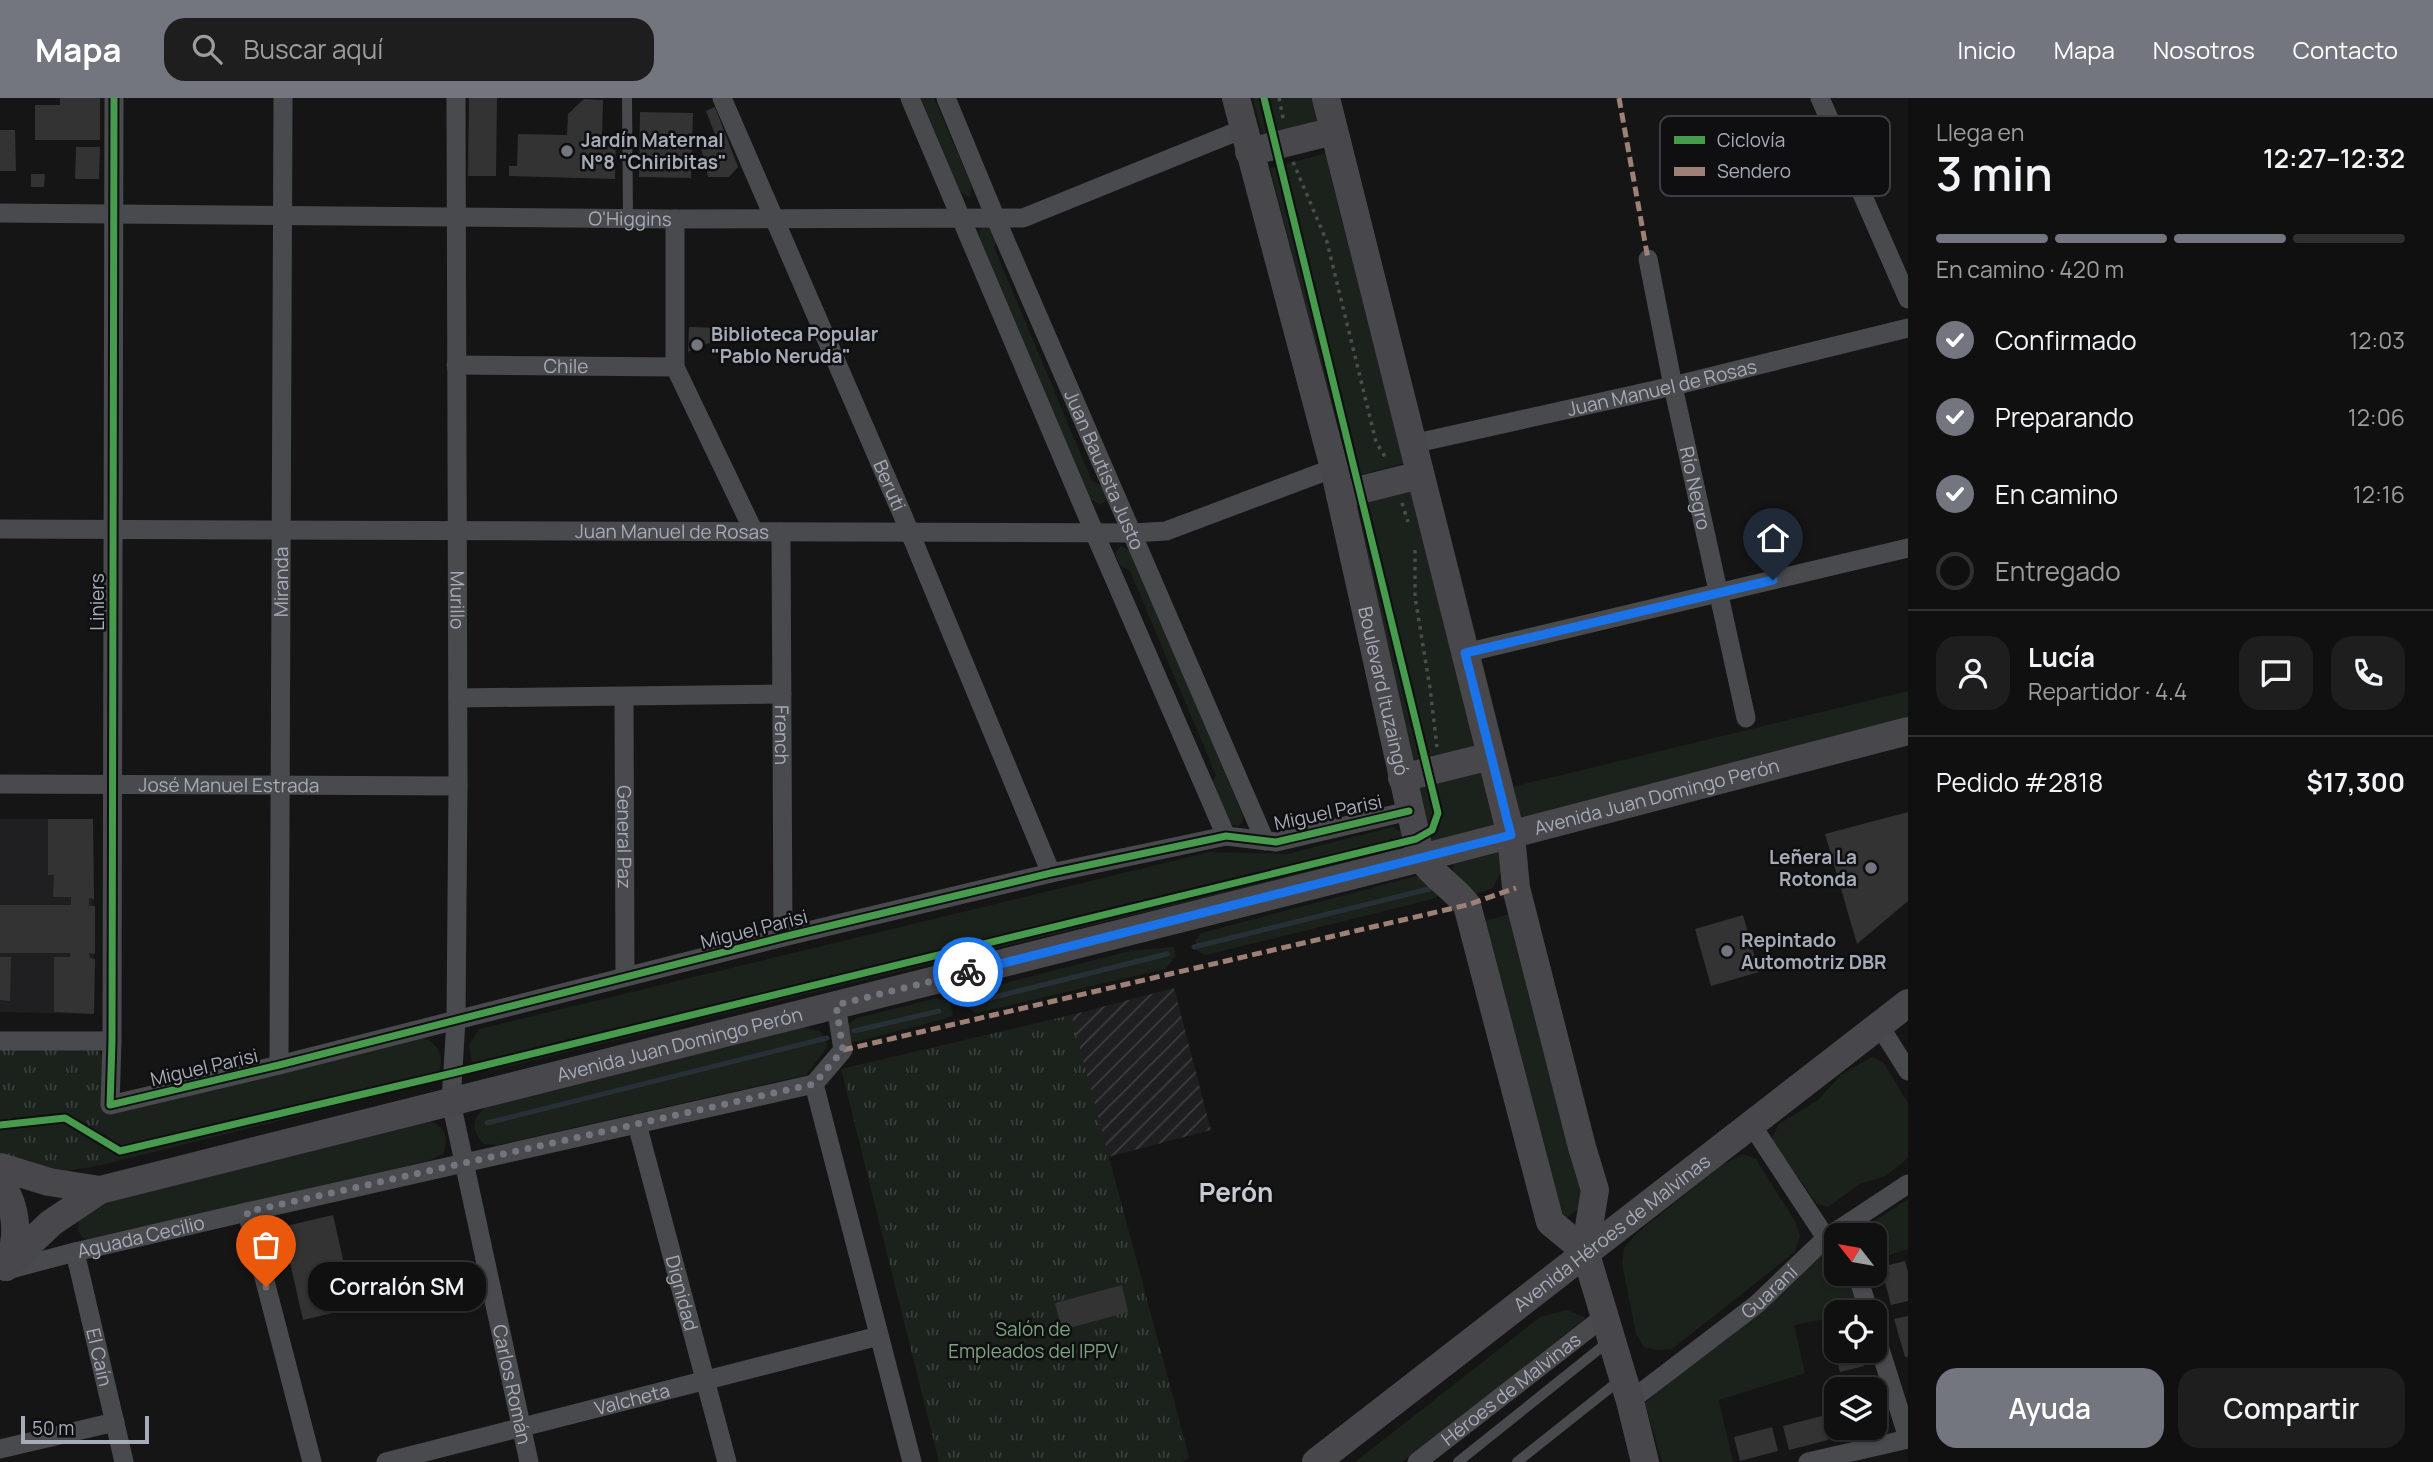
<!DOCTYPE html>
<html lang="es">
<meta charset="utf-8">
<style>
body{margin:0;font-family:Manrope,sans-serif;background:#1e1e1e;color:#f1f3f6;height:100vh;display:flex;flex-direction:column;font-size:26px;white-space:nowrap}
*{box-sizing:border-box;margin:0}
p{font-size:23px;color:#9c9d9f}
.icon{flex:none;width:38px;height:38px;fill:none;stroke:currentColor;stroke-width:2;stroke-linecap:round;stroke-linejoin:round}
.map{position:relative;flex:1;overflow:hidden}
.details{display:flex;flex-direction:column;background:#101010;width:525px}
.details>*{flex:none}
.needle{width:46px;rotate:301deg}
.controls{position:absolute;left:1824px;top:1125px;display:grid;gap:14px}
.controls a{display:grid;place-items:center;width:63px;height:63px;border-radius:14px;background:#101010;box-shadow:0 2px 5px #0004,0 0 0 2px #303030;font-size:35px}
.scale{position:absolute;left:21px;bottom:18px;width:128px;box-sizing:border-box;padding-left:7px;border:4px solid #a5abb7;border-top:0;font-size:19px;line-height:24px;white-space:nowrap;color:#a5abb7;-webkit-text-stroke:5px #0f0f11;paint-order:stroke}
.pin{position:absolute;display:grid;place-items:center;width:60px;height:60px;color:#fff;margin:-72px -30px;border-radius:50% 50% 50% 0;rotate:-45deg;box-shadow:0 0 7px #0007}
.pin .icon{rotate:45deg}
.courier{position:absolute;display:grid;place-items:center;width:70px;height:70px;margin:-35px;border:5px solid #1a73e8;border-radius:50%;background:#fff;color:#222;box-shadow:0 2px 9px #0007}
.bubble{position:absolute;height:49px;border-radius:21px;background:#101010;box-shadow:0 2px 5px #0004,0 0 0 2px #303030;font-size:23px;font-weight:600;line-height:49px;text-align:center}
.overview em{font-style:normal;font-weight:600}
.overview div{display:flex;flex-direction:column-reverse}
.overview{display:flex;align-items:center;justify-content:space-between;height:119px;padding:0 28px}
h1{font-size:46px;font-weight:600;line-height:52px}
.bar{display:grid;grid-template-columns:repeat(4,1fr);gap:10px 7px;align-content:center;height:84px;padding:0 28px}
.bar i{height:9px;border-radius:5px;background:#303030}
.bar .selected{background:#73767e}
.bar p{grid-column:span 4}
.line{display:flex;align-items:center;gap:18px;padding:0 28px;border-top:2px solid #303030}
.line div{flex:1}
.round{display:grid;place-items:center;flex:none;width:74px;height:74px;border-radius:21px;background:#1e1e1e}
ol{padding:0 28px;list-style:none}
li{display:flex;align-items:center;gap:21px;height:77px}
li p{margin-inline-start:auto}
li .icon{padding:7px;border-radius:50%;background:#73767e;color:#fff;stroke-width:4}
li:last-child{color:#9c9d9f}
li i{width:38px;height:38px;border:4px solid #303030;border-radius:50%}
.action{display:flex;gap:14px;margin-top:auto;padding:14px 28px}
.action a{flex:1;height:80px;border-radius:21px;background:#73767e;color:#fff;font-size:28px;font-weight:600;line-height:80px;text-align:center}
.action a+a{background:#1e1e1e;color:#f1f3f6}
header{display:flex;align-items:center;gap:42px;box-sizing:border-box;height:98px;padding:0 35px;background:#73767e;color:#fff}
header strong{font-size:33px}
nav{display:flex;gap:38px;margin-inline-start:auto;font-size:24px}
.search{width:490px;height:63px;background:#1e1e1e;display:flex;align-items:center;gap:18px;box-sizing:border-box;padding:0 24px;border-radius:21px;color:#9c9d9f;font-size:26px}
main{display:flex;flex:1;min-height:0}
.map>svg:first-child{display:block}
.built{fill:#1f1f21}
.industrial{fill:url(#industrial-furrows)}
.grass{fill:#1b221c}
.park{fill:url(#park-tufts)}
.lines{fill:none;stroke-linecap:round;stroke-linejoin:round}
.stream{stroke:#283037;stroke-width:5}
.building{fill:#333334}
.path{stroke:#4b4c50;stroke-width:3.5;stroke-dasharray:3.5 5;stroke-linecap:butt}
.lane{stroke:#494a4e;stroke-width:10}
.street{stroke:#494a4e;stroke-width:19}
.secondary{stroke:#48484c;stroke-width:28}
.quiet{stroke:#9e8076;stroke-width:5;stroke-dasharray:10 5;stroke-linecap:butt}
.cycleway-casing{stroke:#0f0f11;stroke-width:11}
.cycleway{stroke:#469c4c;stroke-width:7}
.done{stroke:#73767e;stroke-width:7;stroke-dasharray:0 12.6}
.route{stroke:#1a73e8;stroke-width:9}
.poi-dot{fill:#73767e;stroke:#0f0f11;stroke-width:2.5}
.labels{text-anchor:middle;stroke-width:5;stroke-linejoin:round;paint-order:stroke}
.poi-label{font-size:19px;font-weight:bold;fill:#a5abb7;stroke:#0f0f11;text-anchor:start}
.street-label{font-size:19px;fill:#a5abb7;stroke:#0f0f11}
.park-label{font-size:19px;fill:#7ba37e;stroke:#0f0f11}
.district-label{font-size:26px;font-weight:bold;fill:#c6cad3;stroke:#0f0f11}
.key{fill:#0f0f11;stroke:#3c3e43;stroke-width:2}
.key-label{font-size:19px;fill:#a5abb7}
</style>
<header>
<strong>Mapa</strong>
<div class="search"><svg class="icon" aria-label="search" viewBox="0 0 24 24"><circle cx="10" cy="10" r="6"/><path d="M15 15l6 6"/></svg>Buscar aquí</div>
<nav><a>Inicio</a><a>Mapa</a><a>Nosotros</a><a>Contacto</a></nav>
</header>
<main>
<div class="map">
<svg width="1908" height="1364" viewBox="0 0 1908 1364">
<defs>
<pattern id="industrial-furrows" width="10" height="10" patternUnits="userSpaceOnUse" patternTransform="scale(1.75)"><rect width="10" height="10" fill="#1f1f21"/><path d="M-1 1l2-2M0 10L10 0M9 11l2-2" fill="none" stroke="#3d3d3f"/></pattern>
<pattern id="park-tufts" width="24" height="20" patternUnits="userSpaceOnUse" patternTransform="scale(1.75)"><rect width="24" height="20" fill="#1b221c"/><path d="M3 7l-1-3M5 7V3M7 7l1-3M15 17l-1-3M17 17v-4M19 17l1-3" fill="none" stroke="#393f3b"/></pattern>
</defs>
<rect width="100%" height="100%" fill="#151515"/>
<path class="built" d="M0 721H93L94 916 0 914Z"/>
<path class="industrial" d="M1174 890 1211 1032 1108 1059 1071 917Z"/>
<g class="grass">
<path d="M921 0H934L972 89 970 99 960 94Z"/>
<path d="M1253 0H1314L1320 22 1262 37Z"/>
<path d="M1327 55 1405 365 1349 380 1270 70Z"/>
<path d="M983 128 990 129 998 141 994 149 1092 383 1102 388 1107 401 1101 407 1090 401 980 140 979 134Z"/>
<path d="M1411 391 1478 649 1413 667 1355 406Z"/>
<path d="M1121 448 1132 454 1242 716 1243 722 1239 728 1232 727 1227 721 1212 686 1216 677 1130 473 1120 467 1115 455Z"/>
<path d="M1908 593V625L1519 721 1512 689Z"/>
<path d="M1482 673 1495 726 1432 743 1418 689Z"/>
<path d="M1393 729 1401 734 1403 746 1396 753 489 973 472 964 469 947 479 931 1210 754 1287 756Z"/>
<path d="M1500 754 1501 774 1493 790 1470 798 1452 774 1454 766Z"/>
<path d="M1421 777 1438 797 1433 801 1206 857 1197 853 1195 843 1201 835Z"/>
<path d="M1513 815 1590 1104 1562 1122 1482 824Z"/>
<path d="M1174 849 1176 858 1165 871 976 915 967 909 969 898 978 892 1129 853Z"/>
<path d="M937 900 950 904 953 917 944 921 855 944 848 943 846 927 857 920Z"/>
<path d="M798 928 820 933 828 948 806 977 497 1047 484 1046C470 1030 471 1022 487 1008Z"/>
<path d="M422 940C436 943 444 956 440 970 439 975 433 981 430 985L102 1067V1011Z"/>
<path d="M1872 959 1884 965 1908 1005V1060L1886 1078 1860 1086 1828 1109 1817 1106 1771 1041 1779 1026 1818 1002 1841 977Z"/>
<path d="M427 1022C446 1028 449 1038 443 1056L428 1063 93 1142 83 1140 78 1133 79 1121 105 1102Z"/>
<path d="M1744 1056 1756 1061 1796 1125 1800 1138 1795 1154 1672 1251 1658 1252 1644 1249 1636 1236 1622 1166 1624 1150 1636 1136 1722 1067Z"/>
<path d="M1908 1101V1151L1874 1162V1138L1864 1137 1862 1131Z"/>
<path d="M1828 1153 1836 1156V1176H1848L1859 1214H1836V1219L1794 1227 1805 1275 1719 1302 1733 1364H1662L1645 1305Z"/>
<path d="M1566 1212 1586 1220 1402 1364H1355L1540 1219Z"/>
</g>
<g class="park">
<path d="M1071 917 1189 1359 1183 1364H939L841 971Z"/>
<path d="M0 950H91L98 953 103 958 102 1067 55 1075 0 1056Z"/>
</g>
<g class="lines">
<g class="stream">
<path d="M1194 849 1429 791"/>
<path d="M966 906 1167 856"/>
<path d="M854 933 939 913"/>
<path d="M487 1025 827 940"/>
</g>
</g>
<g class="building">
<path d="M60 0H100V42H35V7H60Z"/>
<path d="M469 0H497L496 78H468Z"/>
<path d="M584 1 603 2 602 38H616L615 81 509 78V68H517L518 36 567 37 568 16Z"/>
<path d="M715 9 738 69 729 79H708L699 41 716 39 706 13Z"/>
<path d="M640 14 693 15 691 80 639 79Z"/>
<path d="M0 32H15L16 73H0Z"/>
<path d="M76 49H100L99 81H75Z"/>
<path d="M31 76H45L44 89H31Z"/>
<path d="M689 229 721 230 723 239 688 254Z"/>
<path d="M1908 714V803L1857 846 1825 736Z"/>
<path d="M48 721H93L94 801 89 800V808H95V856L89 855 90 860 95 861 94 916 54 914V859H70V855H0V807H71V799H53L54 777H48Z"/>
<path d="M1743 817 1759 874 1711 888 1695 831Z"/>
<path d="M0 859H11L10 903 0 902Z"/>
<path d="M333 1117 354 1210 303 1222 282 1129Z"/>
<path d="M1905 1163 1908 1174V1203L1891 1207 1881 1169Z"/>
<path d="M1122 1187 1128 1214 1062 1232 1055 1205Z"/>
<path d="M1908 1218V1259H1905L1894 1221Z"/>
<path d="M1836 1234V1253H1860L1864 1268 1840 1274 1830 1236Z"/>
<path d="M1822 1318 1828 1342 1789 1352 1783 1328Z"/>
<path d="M1772 1329 1778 1353 1740 1363 1734 1339Z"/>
<path d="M1840 1330H1874V1331L1842 1339Z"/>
</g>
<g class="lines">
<g class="path">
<path d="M1279 0 1284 25"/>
<path d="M1293 64 1327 144 1376 344 1387 362"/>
<path d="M1402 405 1408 424"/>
<path d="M1415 452V499L1430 590 1437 649"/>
</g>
<g class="lane">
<path d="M627 0 628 120"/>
<path d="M1458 1364 1608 1244"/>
<path d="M1517 1364 1620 1282"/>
</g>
<g class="street">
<path d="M114 0 112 943 110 1007 279 967 783 839 1051 775 1226 738 1276 744 1409 713"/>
<path id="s1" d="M456 0 458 688 456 922 451 1004 529 1364"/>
<path id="s2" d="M722 0 903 418 1051 775"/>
<path d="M910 0 1095 436 1226 738"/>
<path id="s3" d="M946 0 996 121 1265 743"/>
<path d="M1820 0 1908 201"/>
<path id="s4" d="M0 115 675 121 1023 120 1243 31"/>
<path d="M675 121V269L754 434"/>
<path id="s5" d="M1648 161 1673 288 1746 620"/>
<path id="s6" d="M456 267 675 269"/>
<path id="s7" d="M1412 346 1673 288 1908 230"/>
<path id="s8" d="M0 431 1133 435 1166 433 1334 370"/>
<path id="s9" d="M781 434 783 839"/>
<path d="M1465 555 1908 450"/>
<path id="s10" d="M624 599 625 879"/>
<path d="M458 600 782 596"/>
<path id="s11" d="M0 686 458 688"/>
<path d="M836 907 843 952 814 986 912 1364"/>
<path d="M1879 927 1908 973"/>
<path d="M0 943H112"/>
<path id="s12" d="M279 967 283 0"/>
<path id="s13" d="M637 1026 727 1364"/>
<path d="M1751 1026 1826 1140 1835 1146"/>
<path d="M247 1114 312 1364"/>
<path id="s14" d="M75 1154 124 1364"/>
<path id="s15" d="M3 1173 75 1154 247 1114 814 986"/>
<path d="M1857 1176 1869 1214"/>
<path d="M1874 1232 1908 1340"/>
<path id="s16" d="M1630 1303 1757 1206 1826 1140 1908 1086"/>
<path d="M0 1351 115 1324"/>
<path id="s17" d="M386 1364 879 1238"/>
<path id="s18" d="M1417 1364 1605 1218"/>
<path d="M1808 1364 1908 1341"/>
</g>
<g class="secondary">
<path id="s19" d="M1236 0 1334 370 1421 760C1434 779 1453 789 1467 807L1550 1124 1585 1153"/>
<path d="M1326 0 1511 737 1516 790 1582 1049 1595 1092 1585 1153 1630 1303 1645 1364"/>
<path d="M1249 54 1334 33"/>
<path d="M1340 397 1420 377"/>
<path d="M1402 680 1491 658"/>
<path d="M0 1069 49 1084 100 1092"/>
<path d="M0 1085C18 1109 20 1143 6 1169"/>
<path id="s20" d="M8 1166 51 1125 100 1092 1421 760 1908 633"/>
<path id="s21" d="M1316 1364 1908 905"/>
</g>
<g class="quiet">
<path d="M1619 0 1648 161"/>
<path d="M843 952 1467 807 1516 790"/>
</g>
<g class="cycleway-casing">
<g id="cycleway">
<path d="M114 0 112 943 110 1007 279 967 783 839 1051 775 1226 738 1276 744 1409 713"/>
<path d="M0 1027 65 1020 120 1053 453 975 1416 741 1432 732 1438 715 1264 0"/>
</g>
</g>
<use href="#cycleway" class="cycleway"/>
</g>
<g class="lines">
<path class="done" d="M266 1189 247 1114 814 986 843 952 836 907 968 874"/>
<path class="route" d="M968 874 1511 737 1465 555 1773 482"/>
</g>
<g class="poi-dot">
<circle cx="567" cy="53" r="7"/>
<circle cx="697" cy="247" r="7"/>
<circle cx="1871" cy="770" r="7"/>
<circle cx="1727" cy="853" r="7"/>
</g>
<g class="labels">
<g class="poi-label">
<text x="581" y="49">Jardín Maternal<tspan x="581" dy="22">N°8 "Chiribitas"</tspan></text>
<text x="711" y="243">Biblioteca Popular<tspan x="711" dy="22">"Pablo Neruda"</tspan></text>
<text x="1857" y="766" text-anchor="end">Leñera La<tspan x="1857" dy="22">Rotonda</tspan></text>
<text x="1741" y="849">Repintado<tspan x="1741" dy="22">Automotriz DBR</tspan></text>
</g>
<g class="street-label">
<text dy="7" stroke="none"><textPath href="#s4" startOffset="630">O'Higgins</textPath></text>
<text dy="7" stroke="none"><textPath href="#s6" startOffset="110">Chile</textPath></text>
<text dy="7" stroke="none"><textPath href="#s7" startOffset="256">Juan Manuel de Rosas</textPath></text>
<text dy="7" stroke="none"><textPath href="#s3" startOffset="404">Juan Bautista Justo</textPath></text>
<text dy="7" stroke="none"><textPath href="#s2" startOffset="422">Beruti</textPath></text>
<text dy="7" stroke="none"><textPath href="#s5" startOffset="234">Río Negro</textPath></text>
<text dy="7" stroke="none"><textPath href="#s8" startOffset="672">Juan Manuel de Rosas</textPath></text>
<text dy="7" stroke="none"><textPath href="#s12" startOffset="483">Miranda</textPath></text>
<text dy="7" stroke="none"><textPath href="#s1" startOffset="502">Murillo</textPath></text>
<text transform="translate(97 504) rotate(-90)" y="7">Liniers</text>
<text dy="7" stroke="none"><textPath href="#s19" startOffset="611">Boulevard Ituzaingó</textPath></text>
<text dy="7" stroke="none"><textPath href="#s9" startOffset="203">French</textPath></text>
<text dy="7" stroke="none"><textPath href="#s11" startOffset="229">José Manuel Estrada</textPath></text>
<text dy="7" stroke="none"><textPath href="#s20" startOffset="1724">Avenida Juan Domingo Perón</textPath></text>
<text transform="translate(1328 714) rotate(-12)" y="7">Miguel Parisi</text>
<text dy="7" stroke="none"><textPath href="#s10" startOffset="140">General Paz</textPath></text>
<text transform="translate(754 831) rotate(-14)" y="7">Miguel Parisi</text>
<text dy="7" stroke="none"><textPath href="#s20" startOffset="716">Avenida Juan Domingo Perón</textPath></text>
<text transform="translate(204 969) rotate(-13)" y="7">Miguel Parisi</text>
<text dy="7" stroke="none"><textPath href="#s21" startOffset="374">Avenida Héroes de Malvinas</textPath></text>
<text dy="7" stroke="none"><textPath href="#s15" startOffset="142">Aguada Cecilio</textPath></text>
<text dy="7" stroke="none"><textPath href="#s16" startOffset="177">Guaraní</textPath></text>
<text dy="7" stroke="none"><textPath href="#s13" startOffset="175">Dignidad</textPath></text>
<text dy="7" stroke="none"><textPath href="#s14" startOffset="108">El Caín</textPath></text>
<text dy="7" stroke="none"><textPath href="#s1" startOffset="1293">Carlos Román</textPath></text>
<text dy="7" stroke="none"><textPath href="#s18" startOffset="119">Héroes de Malvinas</textPath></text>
<text dy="7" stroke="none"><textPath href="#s17" startOffset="254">Valcheta</textPath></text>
</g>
<g class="park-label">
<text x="1033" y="1238">Salón de<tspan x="1033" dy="22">Empleados del IPPV</tspan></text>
</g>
<g class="district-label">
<text x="1236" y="1104">Perón</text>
</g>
</g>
<rect x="1660" y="18" width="230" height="80" rx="10" class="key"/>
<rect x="1674" y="38" width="31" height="8" fill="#469c4c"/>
<rect x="1674" y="69" width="31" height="9" fill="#9e8076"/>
<g class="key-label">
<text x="1717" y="49">Ciclovía</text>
<text x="1717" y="80">Sendero</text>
</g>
</svg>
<div class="controls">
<a><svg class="needle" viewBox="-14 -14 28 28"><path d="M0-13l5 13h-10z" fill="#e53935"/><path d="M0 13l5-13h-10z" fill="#9c9d9f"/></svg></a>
<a><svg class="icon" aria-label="locate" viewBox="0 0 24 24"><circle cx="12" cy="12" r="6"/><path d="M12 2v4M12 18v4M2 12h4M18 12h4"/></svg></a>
<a><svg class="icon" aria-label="layers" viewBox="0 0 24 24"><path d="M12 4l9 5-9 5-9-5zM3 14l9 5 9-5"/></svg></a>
</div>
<div class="scale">50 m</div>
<div class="pin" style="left:266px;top:1189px;background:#ea580c"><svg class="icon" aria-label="bag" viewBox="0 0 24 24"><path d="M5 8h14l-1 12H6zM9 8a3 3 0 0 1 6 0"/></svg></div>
<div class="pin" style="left:1773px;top:482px;background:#1f2937"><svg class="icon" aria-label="home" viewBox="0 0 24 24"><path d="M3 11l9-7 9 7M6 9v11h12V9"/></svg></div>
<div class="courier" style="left:968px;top:874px"><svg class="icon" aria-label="bike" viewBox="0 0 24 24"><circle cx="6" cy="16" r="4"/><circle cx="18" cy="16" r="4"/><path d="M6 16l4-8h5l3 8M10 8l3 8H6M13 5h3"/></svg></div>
<div class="bubble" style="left:308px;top:1164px;width:178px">Corralón SM</div>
</div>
<section class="details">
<div class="overview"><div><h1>3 min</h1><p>Llega en</p></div><em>12:27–12:32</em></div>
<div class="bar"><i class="selected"></i><i class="selected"></i><i class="selected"></i><i></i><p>En camino · 420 m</p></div>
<ol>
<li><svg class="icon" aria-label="check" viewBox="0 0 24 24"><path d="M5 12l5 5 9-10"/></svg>Confirmado<p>12:03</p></li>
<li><svg class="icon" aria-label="check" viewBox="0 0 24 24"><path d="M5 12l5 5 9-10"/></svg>Preparando<p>12:06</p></li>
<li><svg class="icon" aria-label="check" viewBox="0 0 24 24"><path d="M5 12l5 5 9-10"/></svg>En camino<p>12:16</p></li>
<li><i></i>Entregado</li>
</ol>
<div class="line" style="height:126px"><a class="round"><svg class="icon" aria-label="person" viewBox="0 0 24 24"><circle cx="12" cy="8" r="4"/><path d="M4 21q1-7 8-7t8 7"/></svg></a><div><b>Lucía</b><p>Repartidor · 4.4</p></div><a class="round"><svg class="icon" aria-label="chat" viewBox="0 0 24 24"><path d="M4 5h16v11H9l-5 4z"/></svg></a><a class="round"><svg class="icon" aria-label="phone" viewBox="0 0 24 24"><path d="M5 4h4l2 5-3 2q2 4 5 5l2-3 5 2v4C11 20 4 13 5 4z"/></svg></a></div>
<div class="line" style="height:91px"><div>Pedido #2818</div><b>$17,300</b></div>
<div class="action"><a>Ayuda</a><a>Compartir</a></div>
</section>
</main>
